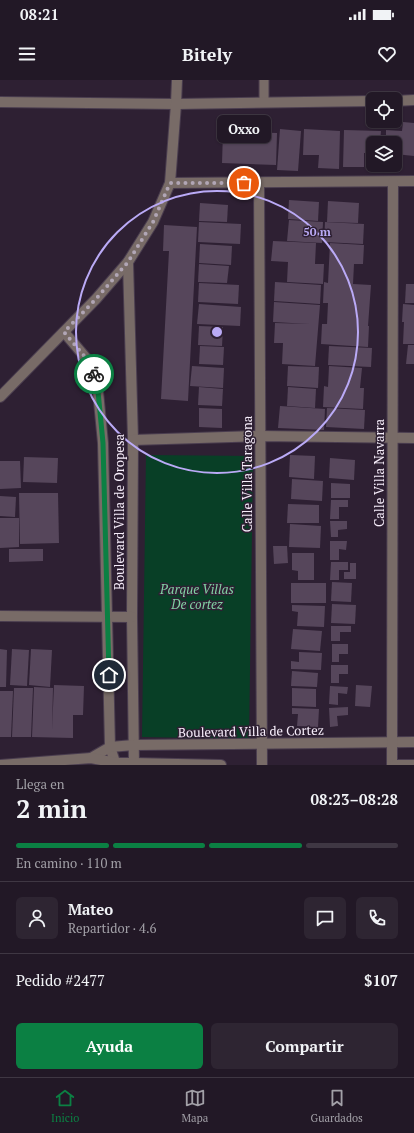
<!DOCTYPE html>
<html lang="es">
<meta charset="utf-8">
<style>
body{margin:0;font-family:"PT Serif",serif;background:#2e2532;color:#f1f3f6;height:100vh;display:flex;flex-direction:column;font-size:15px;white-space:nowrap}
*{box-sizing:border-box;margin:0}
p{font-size:13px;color:#a2a0a7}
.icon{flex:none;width:22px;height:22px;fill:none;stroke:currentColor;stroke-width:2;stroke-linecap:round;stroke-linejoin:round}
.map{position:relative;height:685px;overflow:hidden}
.panel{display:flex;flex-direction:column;background:#221826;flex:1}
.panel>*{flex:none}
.tools{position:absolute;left:366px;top:12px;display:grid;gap:8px}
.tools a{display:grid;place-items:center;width:36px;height:36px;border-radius:6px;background:#221826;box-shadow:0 1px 3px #0004,0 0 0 1px #3f3743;font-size:20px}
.pin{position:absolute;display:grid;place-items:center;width:34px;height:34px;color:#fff;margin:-17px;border:2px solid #fff;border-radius:50%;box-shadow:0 1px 4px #0007}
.courier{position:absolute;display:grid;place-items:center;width:40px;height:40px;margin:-20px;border:3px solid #0b8043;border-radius:50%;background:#fff;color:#222;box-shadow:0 1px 5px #0007}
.bubble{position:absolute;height:28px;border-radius:6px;background:#221826;box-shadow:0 1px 3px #0004,0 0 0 1px #3f3743;font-size:13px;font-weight:800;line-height:28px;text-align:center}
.head em{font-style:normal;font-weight:800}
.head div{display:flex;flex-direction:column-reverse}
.head{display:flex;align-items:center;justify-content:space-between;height:68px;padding:0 16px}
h1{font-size:26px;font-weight:800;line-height:30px}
.bar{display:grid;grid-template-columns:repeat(4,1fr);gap:6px 4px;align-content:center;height:48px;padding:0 16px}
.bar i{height:5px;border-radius:3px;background:#3f3743}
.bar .active{background:#0b8043}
.bar p{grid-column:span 4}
.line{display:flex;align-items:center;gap:10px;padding:0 16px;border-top:1px solid #3f3743}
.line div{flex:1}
.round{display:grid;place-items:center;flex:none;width:42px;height:42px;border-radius:6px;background:#2e2532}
.cta{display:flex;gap:8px;margin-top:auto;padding:8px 16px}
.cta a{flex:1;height:46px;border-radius:6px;background:#0b8043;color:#fff;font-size:16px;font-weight:800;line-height:46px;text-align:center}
.cta a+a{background:#2e2532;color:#f1f3f6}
.status{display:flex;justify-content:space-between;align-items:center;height:28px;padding:0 20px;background:#221826;direction:ltr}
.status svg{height:11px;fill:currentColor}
header{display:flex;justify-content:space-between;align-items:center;height:52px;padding:0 16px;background:#221826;font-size:18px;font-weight:800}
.menu{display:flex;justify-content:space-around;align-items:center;height:56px;border-top:1px solid #3f3743;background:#221826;font-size:11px;color:#a2a0a7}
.menu a{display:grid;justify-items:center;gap:2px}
.menu .active{color:#0b8043}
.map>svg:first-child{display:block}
.green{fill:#083f26}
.building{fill:#56465b}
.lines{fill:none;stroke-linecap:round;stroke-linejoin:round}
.service-casing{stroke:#4a3d4f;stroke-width:11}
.minor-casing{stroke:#4a3d4f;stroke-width:12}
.tertiary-casing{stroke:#4a3d4f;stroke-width:12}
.service{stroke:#786b67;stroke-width:9}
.minor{stroke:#786b67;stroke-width:10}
.tertiary{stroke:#786b67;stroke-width:10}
.done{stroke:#b1a6b5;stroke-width:4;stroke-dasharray:0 7.2}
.route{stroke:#0b8043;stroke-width:5}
.ring{fill:none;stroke:#baaaf6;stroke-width:2}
.labels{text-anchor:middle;stroke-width:3;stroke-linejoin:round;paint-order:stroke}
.street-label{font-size:13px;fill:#f7eefb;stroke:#2e2033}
.park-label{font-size:13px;font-style:italic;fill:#81d3a4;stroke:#2e2033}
.centre{fill:#baaaf6;stroke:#2e2033;stroke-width:2}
.ring-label{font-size:12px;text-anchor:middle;font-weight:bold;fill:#baaaf6;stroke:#2e2033;stroke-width:3;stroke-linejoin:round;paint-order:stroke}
</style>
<div class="status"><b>08:21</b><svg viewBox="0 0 49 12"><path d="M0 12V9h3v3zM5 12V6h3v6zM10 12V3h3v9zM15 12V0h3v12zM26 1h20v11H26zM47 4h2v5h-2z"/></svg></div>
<header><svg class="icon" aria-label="menu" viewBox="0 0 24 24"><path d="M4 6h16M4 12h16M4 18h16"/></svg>Bitely<svg class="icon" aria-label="heart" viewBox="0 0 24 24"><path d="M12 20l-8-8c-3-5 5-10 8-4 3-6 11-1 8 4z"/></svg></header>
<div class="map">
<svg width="414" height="685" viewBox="0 0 414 685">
<rect width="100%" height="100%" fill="#2e2033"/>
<path class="green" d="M146 375 253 376 249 659 142 657Z"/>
<g class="building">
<path d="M403 42 414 43V76L395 74V63H386V50L402 51Z"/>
<path d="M280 49 301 51 298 91 277 90Z"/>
<path d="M304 49 340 51 339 89 318 88 319 75H303Z"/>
<path d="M344 50 381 51 380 63H373V73H364V87H343Z"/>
<path d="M223 51 277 53 276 85 222 83Z"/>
<path d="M289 120 319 122 318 141 288 139Z"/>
<path d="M328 121 359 123 358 143 327 142Z"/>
<path d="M200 123 228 125 227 142 199 141Z"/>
<path d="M289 140 323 142 322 163 287 161Z"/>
<path d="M199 142 241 144 240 164 198 162Z"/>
<path d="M325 142 364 144 363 164 324 162Z"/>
<path d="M164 145 197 147 188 321 161 319 169 171H163Z"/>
<path d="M273 161 316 163 315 184H324L323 204 287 202 288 182 271 181Z"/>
<path d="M330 163 364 165 363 184H354L353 204 371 205 368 246H369L368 267 321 264 322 244H327L328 223H323L324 202 328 203Z"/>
<path d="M200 164 232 166 231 185 199 183Z"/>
<path d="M199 184 229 186 227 203 198 202Z"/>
<path d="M275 202 321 205 320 224 274 221Z"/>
<path d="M199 203 239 205 238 224 198 222Z"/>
<path d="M406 204H414V223H405Z"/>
<path d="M274 222 320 225 315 286 282 284 283 263H274L275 243 310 244 273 242Z"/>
<path d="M199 224 241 227 240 246 197 244Z"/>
<path d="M403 224 414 225V264H403L404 242H402Z"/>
<path d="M199 246 223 247 222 266 198 265Z"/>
<path d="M408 265H414V284H406Z"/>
<path d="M200 266 224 267 223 285 199 284Z"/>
<path d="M329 266 372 268 371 287 328 285Z"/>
<path d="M192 286 224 288 223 308 190 306Z"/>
<path d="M288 286 319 287 318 308 287 306Z"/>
<path d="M329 286 362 288 360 308H364L363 329 323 327 324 306 328 307Z"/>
<path d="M199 307 223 309 222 326 198 325Z"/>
<path d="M288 307 316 309 315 328 287 326Z"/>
<path d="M280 326 325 329 324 350 278 348Z"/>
<path d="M199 328 222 329V348L199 347Z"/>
<path d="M327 328 365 330 364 349 326 347Z"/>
<path d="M290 375 315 376 314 399 289 397Z"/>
<path d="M24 377 58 378 57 403 23 402Z"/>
<path d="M330 378 355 380 354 400 329 398Z"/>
<path d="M0 381H20L21 408 0 409Z"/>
<path d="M292 399 323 401 322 421 291 419Z"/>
<path d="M331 403 350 404V418H331Z"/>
<path d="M19 413H58L59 463 20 464Z"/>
<path d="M0 416 16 417 15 437 0 436Z"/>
<path d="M331 420H348V427H339V439H330Z"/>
<path d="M288 424 319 425V443H287Z"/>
<path d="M0 438H19V467L0 468Z"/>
<path d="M330 441H347V449L338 450V457H331Z"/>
<path d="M290 444 321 446 320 468 289 467Z"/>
<path d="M330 461H347L346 470 339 469V480H330Z"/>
<path d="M273 466H287L288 483 274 484Z"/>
<path d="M9 469H43V481L9 482Z"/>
<path d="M292 473H314V500H298V491L292 490Z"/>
<path d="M331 482H348V490H339V500H330Z"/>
<path d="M350 483H356V499H344V492H350Z"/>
<path d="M332 502 352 503 351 522 331 521Z"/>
<rect x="291" y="503" width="35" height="20"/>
<path d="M332 524 356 525 355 544 331 543Z"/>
<path d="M292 525 325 526 324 547 297 546 298 532 292 531Z"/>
<path d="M331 546H351V552H340V561H331Z"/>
<path d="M293 549 322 551 320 571 291 569Z"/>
<path d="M332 564H348V574H339V582H332Z"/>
<path d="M0 569 7 570 6 607H0Z"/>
<path d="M12 569 29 570 27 606 10 605Z"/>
<path d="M31 569 52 570 50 607 29 605Z"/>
<path d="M299 572 322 573 321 590 291 589V581L299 582Z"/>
<path d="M331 585H348V594H339V603H331Z"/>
<path d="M292 591 318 593 317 607 291 606Z"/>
<path d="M54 605 84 606 83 635H73V658L32 657 34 607 53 608 52 650Z"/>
<path d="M356 605 372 606 370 627 355 626Z"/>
<path d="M330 606 348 607 347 614 338 613V625L329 624Z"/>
<path d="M14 608H33L31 657H12Z"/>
<path d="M292 608 316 609V627L292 626Z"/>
<path d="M0 611H13L11 657H0Z"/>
<path d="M348 627V635L337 636 338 646 330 647 329 628Z"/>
<path d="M292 628 319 629 318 647 297 646 298 634H292Z"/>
</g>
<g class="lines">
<g class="service-casing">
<path id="service" d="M264 22V0"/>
</g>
<g class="minor-casing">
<g id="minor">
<path d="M395 21 414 20"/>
<path d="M0 22 176 24 373 21"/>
<path d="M170 103 414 101"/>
<path d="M259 103 262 685"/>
<path d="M128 182 133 360 132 537 134 685"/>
<path d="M64 252 86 278 97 301 103 363 110 667 116 685"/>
<path d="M133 360 260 356 414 358"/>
<path d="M0 536 132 537"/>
<path d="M91 678 110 667 134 665 414 662"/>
<path d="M0 685 91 678 116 683H134L221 685"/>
<path d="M392 685 393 102"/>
<path d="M395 685H414"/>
</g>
</g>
<g class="tertiary-casing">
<path id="tertiary" d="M0 317 96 219 128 182 153 142 170 103 176 24 177 0"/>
</g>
<use href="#service" class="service"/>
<use href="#minor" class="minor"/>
<use href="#tertiary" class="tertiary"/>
</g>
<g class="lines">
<path class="done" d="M94 294 86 278 64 252 96 219 128 182 153 142 170 103H244"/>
<path class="route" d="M94 294 97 301 103 363 109 595"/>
</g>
<circle class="ring" cx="217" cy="252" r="141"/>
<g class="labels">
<g class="street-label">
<text transform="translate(379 393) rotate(-90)" y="5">Calle Villa Navarra</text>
<text transform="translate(247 394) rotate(-90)" y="5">Calle Villa Taragona</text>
<text transform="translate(119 432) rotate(-90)" y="5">Boulevard Villa de Oropesa</text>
<text transform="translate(251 651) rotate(-1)" y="5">Boulevard Villa de Cortez</text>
</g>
<g class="park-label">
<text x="197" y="514">Parque Villas<tspan x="197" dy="15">De cortez</tspan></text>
</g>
</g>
<circle cx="217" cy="252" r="6" class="centre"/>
<g class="ring-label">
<text x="317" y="156">50 m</text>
</g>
</svg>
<div class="tools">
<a><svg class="icon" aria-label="locate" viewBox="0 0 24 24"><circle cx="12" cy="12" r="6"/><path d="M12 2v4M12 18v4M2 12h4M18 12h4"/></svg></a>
<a><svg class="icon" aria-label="layers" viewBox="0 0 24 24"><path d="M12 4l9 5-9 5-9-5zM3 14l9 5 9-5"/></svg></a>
</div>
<div class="pin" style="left:244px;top:103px;background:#ea580c"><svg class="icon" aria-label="bag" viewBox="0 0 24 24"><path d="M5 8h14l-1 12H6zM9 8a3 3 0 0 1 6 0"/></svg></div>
<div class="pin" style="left:109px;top:595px;background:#1f2937"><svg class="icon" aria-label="home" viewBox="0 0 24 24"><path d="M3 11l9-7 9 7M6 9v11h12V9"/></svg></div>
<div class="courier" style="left:94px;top:294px"><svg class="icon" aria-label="bike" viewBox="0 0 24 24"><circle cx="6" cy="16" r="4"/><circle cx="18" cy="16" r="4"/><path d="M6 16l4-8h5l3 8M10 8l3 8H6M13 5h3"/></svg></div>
<div class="bubble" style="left:217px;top:35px;width:54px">Oxxo</div>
</div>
<section class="panel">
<div class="head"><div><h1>2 min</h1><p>Llega en</p></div><em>08:23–08:28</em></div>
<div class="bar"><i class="active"></i><i class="active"></i><i class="active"></i><i></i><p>En camino · 110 m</p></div>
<div class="line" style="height:72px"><a class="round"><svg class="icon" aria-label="person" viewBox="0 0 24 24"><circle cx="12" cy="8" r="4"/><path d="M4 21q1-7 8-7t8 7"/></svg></a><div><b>Mateo</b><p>Repartidor · 4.6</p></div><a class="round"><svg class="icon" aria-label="chat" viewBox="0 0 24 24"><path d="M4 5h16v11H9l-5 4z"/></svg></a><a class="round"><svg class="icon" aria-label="phone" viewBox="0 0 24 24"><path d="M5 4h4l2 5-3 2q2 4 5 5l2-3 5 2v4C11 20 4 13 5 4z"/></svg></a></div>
<div class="line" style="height:52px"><div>Pedido #2477</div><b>$107</b></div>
<div class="cta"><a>Ayuda</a><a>Compartir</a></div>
</section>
<nav class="menu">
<a class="active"><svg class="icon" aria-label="home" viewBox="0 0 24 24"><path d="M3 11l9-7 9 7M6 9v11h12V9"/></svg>Inicio</a>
<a><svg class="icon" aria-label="map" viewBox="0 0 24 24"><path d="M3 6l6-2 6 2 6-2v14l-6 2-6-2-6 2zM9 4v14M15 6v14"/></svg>Mapa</a>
<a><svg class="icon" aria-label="saved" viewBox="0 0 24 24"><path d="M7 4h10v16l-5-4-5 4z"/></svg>Guardados</a>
</nav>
